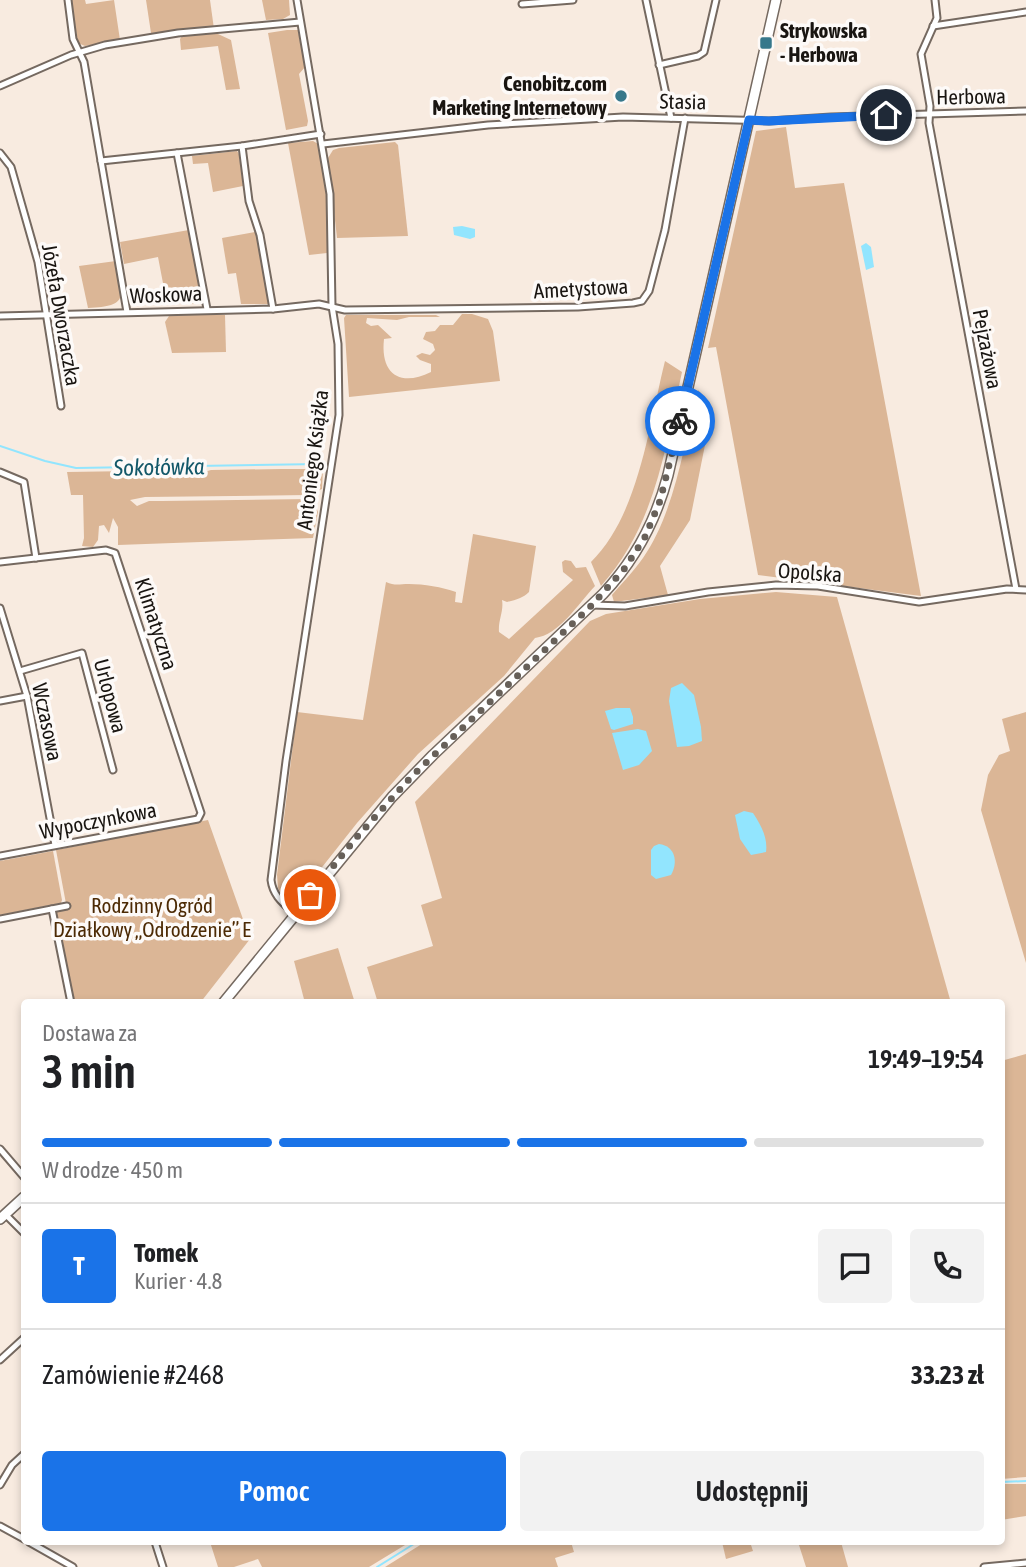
<!DOCTYPE html>
<html lang="pl">
<meta charset="utf-8">
<style>
body{margin:0;font-family:"Asap Condensed",sans-serif;background:#f2f2f2;color:#202124;height:100vh;display:flex;flex-direction:column;font-size:26px;white-space:nowrap}
*{box-sizing:border-box;margin:0}
p{font-size:23px;color:#757577}
.icon{flex:none;width:38px;height:38px;fill:none;stroke:currentColor;stroke-width:2;stroke-linecap:round;stroke-linejoin:round}
.map{position:relative;flex:1;overflow:hidden}
.details{position:absolute;left:21px;top:999px;width:984px;height:546px;display:flex;flex-direction:column;background:#fff;border-radius:7px;box-shadow:0 4px 10px #0003}
.details>*{flex:none}
.pin{position:absolute;display:grid;place-items:center;width:60px;height:60px;color:#fff;margin:-30px;border:4px solid #fff;border-radius:50%;box-shadow:0 2px 7px #0007}
.courier{position:absolute;display:grid;place-items:center;width:70px;height:70px;margin:-35px;border:5px solid #1a73e8;border-radius:50%;background:#fff;color:#222;box-shadow:0 2px 9px #0007}
.head em{font-style:normal;font-weight:600}
.head div{display:flex;flex-direction:column-reverse}
.head{display:flex;align-items:center;justify-content:space-between;height:119px;padding:0 21px}
h1{font-size:46px;font-weight:600;line-height:52px}
.bar{display:grid;grid-template-columns:repeat(4,1fr);gap:10px 7px;align-content:center;height:84px;padding:0 21px}
.bar i{height:9px;border-radius:5px;background:#e0e0e0}
.bar .on{background:#1a73e8}
.bar p{grid-column:span 4}
.line{display:flex;align-items:center;gap:18px;padding:0 21px;border-top:2px solid #e0e0e0}
.line div{flex:1}
.round{display:grid;place-items:center;flex:none;width:74px;height:74px;border-radius:7px;background:#f2f2f2}
.primary-button{display:flex;gap:14px;margin-top:auto;padding:14px 21px}
.primary-button a{flex:1;height:80px;border-radius:7px;background:#1a73e8;color:#fff;font-size:28px;font-weight:600;line-height:80px;text-align:center}
.primary-button a+a{background:#f2f2f2;color:#202124}
.map>svg:first-child{display:block}
.green{fill:#dbb696}
.water{fill:#92e5fe}
.lines{fill:none;stroke-linecap:round;stroke-linejoin:round}
.stream{stroke:#92e5fe;stroke-width:2}
.street-casing{stroke:#756960;stroke-width:9}
.primary-casing{stroke:#756960;stroke-width:12}
.street{stroke:#fff;stroke-width:5}
.primary{stroke:#fff;stroke-width:9}
.done{stroke:#676059;stroke-width:7;stroke-dasharray:0 12.6}
.route{stroke:#1a73e8;stroke-width:9}
.poi-dot{fill:#37788b;stroke:#fdfaf8;stroke-width:2.5}
.labels{text-anchor:middle;stroke-width:7;stroke-linejoin:round;paint-order:stroke}
.poi-label{font-size:21px;font-weight:bold;fill:#191511;stroke:#fdfaf8;text-anchor:start}
.street-label{font-size:21px;fill:#191511;stroke:#fdfaf8}
.park-label{font-size:21px;fill:#4c2a04;stroke:#fdfaf8}
.water-label{font-size:23px;font-style:italic;fill:#135869;stroke:#fdfaf8}
</style>
<div class="map">
<svg width="1026" height="1567" viewBox="0 0 1026 1567">
<rect width="100%" height="100%" fill="#f8ebe0"/>
<g class="green">
<path d="M71 0H85L86 4 114 0 120 40 85 46 78 43Z"/>
<path d="M146 0H210L214 29 151 33Z"/>
<path d="M262 0H289L290 15 283 19 266 20Z"/>
<path d="M287 30H298L305 67 299 74 308 121 307 126 286 130 268 33Z"/>
<path d="M207 33 218 34 231 40 240 89 226 90 218 46 181 50 180 39 182 36Z"/>
<path d="M786 127 795 188 844 183 921 596 758 575 716 347 708 348 756 131Z"/>
<path d="M313 141 320 145 328 203 327 253 309 255 288 143Z"/>
<path d="M395 142 398 145 408 236 337 238 328 158 333 150 339 148Z"/>
<path d="M237 151 239 154 243 186 213 192 208 163 193 164 192 156Z"/>
<path d="M189 230 202 302 201 304H167L158 257 124 264 120 242Z"/>
<path d="M255 232 257 234 269 302 268 304H241L236 273 228 274 222 238Z"/>
<path d="M116 261C123 297 130 306 88 308L79 266Z"/>
<path d="M174 314 225 315 226 352 172 353 165 322 169 316Z"/>
<path d="M462 314H472L488 319 493 331 500 381 349 397 344 318 346 315H436L440 317H409L397 320 367 318 366 323 371 326 378 325 392 338 384 339C380 375 401 387 431 372V364L420 360 416 356 422 353 430 355 435 350 433 344 423 339 426 332 435 331 440 325H453Z"/>
<path d="M665 361 682 372C665 449 656 524 601 586L591 562C639 515 649 425 665 361Z"/>
<path d="M698 390 708 401 710 420 690 520 660 566 668 595 614 602 612 595C622 583 634 571 643 558 675 512 684 443 698 390Z"/>
<path d="M282 469H323L322 489 307 495 145 497 130 500 137 506 149 501H162L309 499 313 500 318 512 313 538 118 545V527L113 518 109 533 104 525 99 526 98 540 93 547 82 546 84 538 83 495H71L67 472 199 470 201 473 211 470Z"/>
<path d="M473 534 536 546 529 592C523 598 516 600 507 602L502 600C504 611 498 620 499 632L509 639 573 580 563 572 562 562 565 560 571 561 576 568 586 567 595 586C578 604 559 635 535 638L504 676 418 754 357 823 300 895 291 898 282 896 278 888 277 875 297 712 363 720 386 582C395 586 399 584 409 584 424 584 442 587 456 592L455 602 462 603Z"/>
<path d="M776 592 837 597 951 1003H378L367 967 433 946 421 905 442 898 415 802 590 621 606 614 700 599Z"/>
<path d="M1026 712V963L981 810 988 775 999 755 1010 751 1002 719Z"/>
<path d="M208 820 250 939 200 1003H74L56 912 67 909 56 850Z"/>
<path d="M53 851 62 900 61 903 0 915V861Z"/>
<path d="M338 948 355 1003H305L294 961Z"/>
<path d="M1026 1054V1477L1001 1479V1061Z"/>
<path d="M1001 1484H1026V1516L1001 1520Z"/>
<path d="M210 1542H410L369 1567H262L258 1559 234 1567H218Z"/>
<path d="M425 1542H571L574 1552 555 1558 558 1567H385Z"/>
<path d="M722 1542H750L753 1551 726 1559Z"/>
<path d="M798 1542H841L848 1567H806Z"/>
</g>
<g class="water">
<path d="M462 226 475 229V237L470 239 454 235 453 227Z"/>
<path d="M866 243 871 247 874 267 866 270 861 246Z"/>
<path d="M682 683 694 695 701 727 702 741 689 746 677 747 669 701 671 688Z"/>
<path d="M616 708H630L633 717V724L614 730 611 729 605 711Z"/>
<path d="M638 729 646 731 652 751 639 765 623 770 612 733Z"/>
<path d="M744 811 753 813C761 825 768 838 766 852L751 855 740 839 735 815Z"/>
<path d="M659 844C676 846 678 863 671 875L656 879 651 875V850L654 846Z"/>
</g>
<g class="lines">
<g class="stream">
<path d="M0 446 45 461 76 468 321 464"/>
<path d="M1001 1482 1026 1481"/>
<path d="M377 1567 417 1542"/>
</g>
<g class="street-casing">
<g id="street">
<path d="M68 0 73 39 84 62 127 312"/>
<path d="M646 0 671 118"/>
<path d="M935 0 937 18 921 54 930 106 929 123 1016 589"/>
<path d="M522 4 573 0"/>
<path d="M933 26 1026 12"/>
<path d="M659 65 698 56 704 52 716 0"/>
<path d="M0 86 71 55 105 45 178 33 300 22"/>
<path d="M323 144 488 125 623 117 769 121 831 117 1026 111"/>
<path d="M242 146 249 201 260 235 273 309"/>
<path d="M0 153 11 167 38 262 61 406"/>
<path d="M177 153 207 309"/>
<path d="M101 161 242 146 321 134"/>
<path d="M0 316 273 309 319 304 345 310 578 307 633 303 642 301 649 291 665 230 685 118"/>
<path d="M0 472 24 482 36 558"/>
<path d="M0 562 106 550 115 553 201 813 198 819 0 856"/>
<path d="M591 605 625 606 708 592 776 585 818 586 919 602 1007 589 1026 590"/>
<path d="M0 608 27 696 55 845"/>
<path d="M20 671 82 653 113 770"/>
<path d="M0 701 27 696"/>
<path d="M52 909 71 1003"/>
<path d="M295 914C283 903 273 896 271 880L286 761 339 415 338 344 332 306 330 194 297 0"/>
<path d="M0 919 67 906"/>
<path d="M0 1149 24 1177"/>
<path d="M5 1214 24 1233"/>
<path d="M0 1360 24 1338"/>
<path d="M0 1485 12 1465 24 1454"/>
<path d="M0 1526 24 1539"/>
<path d="M29 1542 73 1567"/>
<path d="M155 1542 163 1567"/>
<path d="M984 1567 1026 1563"/>
</g>
</g>
<g class="primary-casing">
<g id="primary">
<path d="M223 1003 392 797 433 755 603 594C635 560 656 521 668 475L776 0"/>
<path d="M0 1219 24 1197"/>
</g>
</g>
<use href="#street" class="street"/>
<use href="#primary" class="primary"/>
</g>
<g class="lines">
<path class="done" d="M310 895 356 838 412 776 591 606 625 568 645 537 660 501 680 421"/>
<path class="route" d="M680 421 749 120 769 121 886 115"/>
</g>
<g class="poi-dot">
<rect x="759" y="36" width="14" height="14" rx="3.5"/>
<circle cx="621" cy="96" r="7"/>
</g>
<g class="labels">
<g class="poi-label">
<text x="780" y="38">Strykowska<tspan x="780" dy="24">- Herbowa</tspan></text>
<text x="607" y="91" text-anchor="end">Cenobitz.com<tspan x="607" dy="24">Marketing Internetowy</tspan></text>
</g>
<g class="street-label">
<text transform="translate(971 97) rotate(-1)" y="7">Herbowa</text>
<text transform="translate(683 102) rotate(1)" y="7">Stasia</text>
<text transform="translate(581 289) rotate(-3)" y="7">Ametystowa</text>
<text transform="translate(166 295) rotate(-2)" y="7">Woskowa</text>
<text transform="translate(61 315) rotate(80)" y="7">Józefa Dworzaczka</text>
<text transform="translate(987 349) rotate(79)" y="7">Pejzażowa</text>
<text transform="translate(313 460) rotate(-83)" y="7">Antoniego Książka</text>
<text transform="translate(810 573) rotate(4)" y="7">Opolska</text>
<text transform="translate(156 624) rotate(72)" y="7">Klimatyczna</text>
<text transform="translate(110 696) rotate(75)" y="7">Urlopowa</text>
<text transform="translate(47 722) rotate(78)" y="7">Wczasowa</text>
<text transform="translate(98 821) rotate(-11)" y="7">Wypoczynkowa</text>
</g>
<g class="park-label">
<text x="152" y="913">Rodzinny Ogród<tspan x="152" dy="24">Działkowy „Odrodzenie” E</tspan></text>
</g>
<g class="water-label">
<text transform="translate(159 467) rotate(-1)" y="8">Sokołówka</text>
</g>
</g>
</svg>
<div class="pin" style="left:310px;top:895px;background:#ea580c"><svg class="icon" aria-label="bag" viewBox="0 0 24 24"><path d="M5 8h14l-1 12H6zM9 8a3 3 0 0 1 6 0"/></svg></div>
<div class="pin" style="left:886px;top:115px;background:#1f2937"><svg class="icon" aria-label="home" viewBox="0 0 24 24"><path d="M3 11l9-7 9 7M6 9v11h12V9"/></svg></div>
<div class="courier" style="left:680px;top:421px"><svg class="icon" aria-label="bike" viewBox="0 0 24 24"><circle cx="6" cy="16" r="4"/><circle cx="18" cy="16" r="4"/><path d="M6 16l4-8h5l3 8M10 8l3 8H6M13 5h3"/></svg></div>
<section class="details">
<div class="head"><div><h1>3 min</h1><p>Dostawa za</p></div><em>19:49–19:54</em></div>
<div class="bar"><i class="on"></i><i class="on"></i><i class="on"></i><i></i><p>W drodze · 450 m</p></div>
<div class="line" style="height:126px"><b class="round" style="background:#1a73e8;color:#fff">T</b><div><b>Tomek</b><p>Kurier · 4.8</p></div><a class="round"><svg class="icon" aria-label="chat" viewBox="0 0 24 24"><path d="M4 5h16v11H9l-5 4z"/></svg></a><a class="round"><svg class="icon" aria-label="phone" viewBox="0 0 24 24"><path d="M5 4h4l2 5-3 2q2 4 5 5l2-3 5 2v4C11 20 4 13 5 4z"/></svg></a></div>
<div class="line" style="height:91px"><div>Zamówienie #2468</div><b>33.23 zł</b></div>
<div class="primary-button"><a>Pomoc</a><a>Udostępnij</a></div>
</section>
</div>
